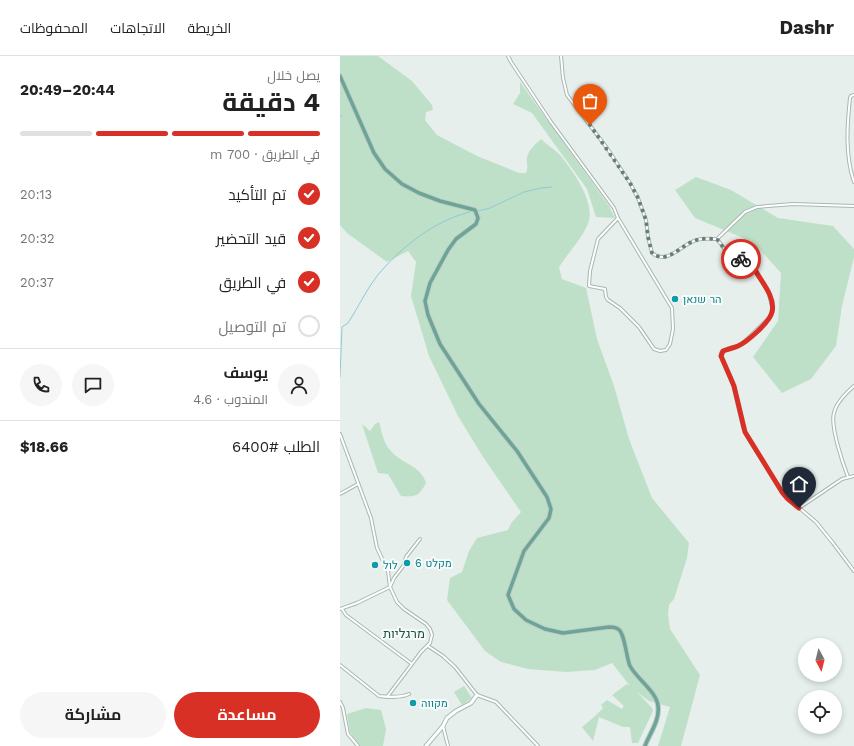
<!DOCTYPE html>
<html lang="ar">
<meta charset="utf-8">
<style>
body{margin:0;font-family:"Work Sans",Cairo,Heebo,sans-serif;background:#f6f6f6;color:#222;direction:rtl;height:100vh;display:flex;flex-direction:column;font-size:15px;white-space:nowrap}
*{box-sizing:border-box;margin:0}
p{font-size:13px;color:#767676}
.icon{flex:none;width:22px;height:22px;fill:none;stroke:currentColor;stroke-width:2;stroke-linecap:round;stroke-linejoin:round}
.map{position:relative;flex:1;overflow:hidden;direction:ltr}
.sheet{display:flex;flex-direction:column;background:#fff;width:340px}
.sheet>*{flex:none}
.needle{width:26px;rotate:173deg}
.tools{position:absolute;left:458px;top:582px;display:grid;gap:8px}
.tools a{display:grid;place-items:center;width:44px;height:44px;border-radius:50%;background:#fff;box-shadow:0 2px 6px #0003;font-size:20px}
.pin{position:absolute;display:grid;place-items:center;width:34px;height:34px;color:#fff;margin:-41px -17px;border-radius:50% 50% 50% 0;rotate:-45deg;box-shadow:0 0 4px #0007}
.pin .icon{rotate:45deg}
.courier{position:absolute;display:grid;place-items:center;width:40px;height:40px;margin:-20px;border:3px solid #d93025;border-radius:50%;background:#fff;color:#222;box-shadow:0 1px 5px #0007}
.headline em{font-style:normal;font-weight:700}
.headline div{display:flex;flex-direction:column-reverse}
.headline{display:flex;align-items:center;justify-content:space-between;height:68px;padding:0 20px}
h1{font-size:26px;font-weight:700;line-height:30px}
.bar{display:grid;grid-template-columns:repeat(4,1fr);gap:6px 4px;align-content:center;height:48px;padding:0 20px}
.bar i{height:5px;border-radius:3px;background:#e0e0e0}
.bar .active{background:#d93025}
.bar p{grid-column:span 4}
.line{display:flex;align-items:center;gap:10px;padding:0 20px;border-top:1px solid #e0e0e0}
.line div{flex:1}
.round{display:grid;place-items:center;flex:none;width:42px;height:42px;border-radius:21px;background:#f6f6f6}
ol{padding:0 20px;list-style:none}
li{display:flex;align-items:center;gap:12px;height:44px}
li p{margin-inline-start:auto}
li .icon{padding:4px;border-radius:50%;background:#d93025;color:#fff;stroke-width:4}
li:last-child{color:#767676}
li i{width:22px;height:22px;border:2px solid #e0e0e0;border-radius:50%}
.button{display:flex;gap:8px;margin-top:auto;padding:8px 20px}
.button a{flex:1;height:46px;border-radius:24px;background:#d93025;color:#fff;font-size:16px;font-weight:700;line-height:46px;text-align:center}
.button a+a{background:#f6f6f6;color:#222}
header{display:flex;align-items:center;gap:24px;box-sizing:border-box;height:56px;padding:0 20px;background:#fff;border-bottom:1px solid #e0e0e0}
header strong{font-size:19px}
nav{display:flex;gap:22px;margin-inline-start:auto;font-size:14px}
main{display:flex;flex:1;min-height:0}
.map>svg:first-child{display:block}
.green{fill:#bfe0c8}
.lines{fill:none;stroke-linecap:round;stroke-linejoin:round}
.stream{stroke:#8ec9d4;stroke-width:1}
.street-casing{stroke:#a8b8b2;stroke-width:4}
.secondary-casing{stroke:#a4bbb3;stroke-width:5}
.primary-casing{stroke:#c2cac8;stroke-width:5.5}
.street{stroke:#fff;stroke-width:2}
.secondary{stroke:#fff;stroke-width:3}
.primary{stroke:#6aa596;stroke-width:3.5}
.done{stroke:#687f78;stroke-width:4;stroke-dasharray:0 7.2}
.route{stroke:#d93025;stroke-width:5}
.culture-dot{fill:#0f9aa8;stroke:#f7fbf9;stroke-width:1.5}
.labels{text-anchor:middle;stroke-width:4;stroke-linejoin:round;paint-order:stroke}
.culture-label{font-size:11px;fill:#0d838f;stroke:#f7fbf9;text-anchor:start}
.quarter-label{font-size:13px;fill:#1f5548;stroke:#f7fbf9}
</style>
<header>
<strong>Dashr</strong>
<nav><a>الخريطة</a><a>الاتجاهات</a><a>المحفوظات</a></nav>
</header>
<main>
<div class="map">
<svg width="514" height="690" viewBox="0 0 514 690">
<rect width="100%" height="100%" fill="#e6efeb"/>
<g class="green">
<path d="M0 0H38L72 25 92 49 93 54 86 56 85 64 97 79 137 100 179 117H186C189 109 186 107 187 101 189 93 196 88 201 83 207 89 214 93 220 99 233 115 258 149 247 170 240 185 228 197 219 211L222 223 246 232 257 283 274 330 289 383 312 442 349 487 347 502 334 543 329 549 328 559 330 573 360 619 341 690H318L330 651 309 645 297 636 312 652 313 655 298 687H292L290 671H283L259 661 253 685 242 671 254 661 263 652 261 649 267 644 282 653 284 650 272 639 287 628 290 630 272 607 255 614 226 616 188 613 161 606 145 595 107 544 110 522 122 516 129 495 137 482 168 474 172 466 181 456 143 401 118 360 89 300 71 240 76 206 68 195 47 206 7 177 0 169Z"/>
<path d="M180 26 269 150 275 162 256 161 247 133 192 57 173 48 180 37Z"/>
<path d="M356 121 391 134 438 162 493 170 514 193V201L502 250 496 290 471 323 442 337 413 301 438 265 441 217 413 186 355 162 335 134Z"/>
<path d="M39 366C42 376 43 386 50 394 61 408 81 409 86 427 79 440 76 441 61 440L48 418 38 417 22 368 30 375 35 368Z"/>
<path d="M124 630 132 642 122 649 114 636Z"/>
<path d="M26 652 41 654 46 673 43 690H20L10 676 7 658Z"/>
</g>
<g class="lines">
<g class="stream">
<path d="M0 61 2 59"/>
<path d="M138 155 150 152 184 136 201 132 212 131"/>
<path d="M0 321 2 271 8 267C18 252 26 234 37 220 62 190 96 163 134 155"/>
</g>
<g class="street-casing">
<g id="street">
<path d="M168 0 171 6 211 66 274 152 278 162"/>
<path d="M221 0 223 22 227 39 267 92 290 127 298 142 306 164 308 181 312 197C328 210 342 187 357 184 363 182 371 183 377 183L389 199 403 203 411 209 428 235 433 254 429 262 405 285 397 291 383 295 381 297 382 303 392 324 403 371 408 382 444 439 476 466 493 487 514 515"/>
<path d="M514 39 511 40 510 42C507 70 505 99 514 126"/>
<path d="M278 162 332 252 333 273 330 288 326 294 320 295 314 293 299 271 280 252 268 244 266 241 265 233 249 230 250 215 258 183Z"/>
<path d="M377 183 405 156 417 151 453 148 514 150"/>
<path d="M0 378 31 462 37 492 48 515 50 531 57 546 64 553 86 568 90 573 92 579 90 587 81 596 47 641"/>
<path d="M508 421C503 408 490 370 494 357 496 347 506 337 514 330"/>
<path d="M0 438 18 428"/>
<path d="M459 452 502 423 514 420"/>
<path d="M0 553 17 547 50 531 54 522 64 509 66 501 80 483"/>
<path d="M2 553 6 559 14 565 72 608"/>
<path d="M88 590 103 600 115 611 137 639 156 646 198 690"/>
<path d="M0 609 39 640C49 641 60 642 69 638"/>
<path d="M0 646 3 652 8 678 18 690"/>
<path d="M103 670 108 690"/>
</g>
</g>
<g class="secondary-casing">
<path id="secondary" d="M86 690 103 670 107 662 116 655 131 647 137 639"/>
</g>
<g class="primary-casing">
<path id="primary" d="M0 20 34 97 45 113 62 128 79 137 100 145 135 154 138 162 136 168 116 183 108 194 90 227 85 245 88 259 100 288 139 348 177 395 207 441 211 453 209 462 184 495 168 539 174 553 186 564 205 573 223 577 269 571C272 571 275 571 278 573 285 577 286 601 290 610 297 623 317 636 318 650 320 664 310 677 305 690"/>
</g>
<use href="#street" class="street"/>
<use href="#secondary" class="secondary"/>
<use href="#primary" class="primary"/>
</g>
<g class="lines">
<path class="done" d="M250 69 290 127 298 142 306 164 308 181 312 197C328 210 342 187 357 184 363 182 371 183 377 183L389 199 401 203"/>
<path class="route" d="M401 203C410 205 415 214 420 222 426 231 435 244 432 256 430 266 407 286 398 290 393 292 388 293 383 295L381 300 394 330 405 376 442 436 448 443 459 452"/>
</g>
<g class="culture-dot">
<circle cx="335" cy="243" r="4"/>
<circle cx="67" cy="507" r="4"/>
<circle cx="35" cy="509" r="4"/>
<circle cx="73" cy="647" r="4"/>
</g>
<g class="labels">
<g class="culture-label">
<text x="343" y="247">הר שנאן</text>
<text x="75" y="511">מקלט 6</text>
<text x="43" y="513">לול</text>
<text x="81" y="651">מקווה</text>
</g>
<g class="quarter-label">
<text x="64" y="582">מרגליות</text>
</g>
</g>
</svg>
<div class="tools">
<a><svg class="needle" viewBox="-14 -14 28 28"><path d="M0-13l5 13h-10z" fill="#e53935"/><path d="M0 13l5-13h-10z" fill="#767676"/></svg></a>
<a><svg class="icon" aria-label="locate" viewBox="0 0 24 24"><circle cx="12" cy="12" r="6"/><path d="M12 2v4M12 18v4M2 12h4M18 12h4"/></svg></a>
</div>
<div class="pin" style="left:250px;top:69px;background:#ea580c"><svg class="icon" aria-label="bag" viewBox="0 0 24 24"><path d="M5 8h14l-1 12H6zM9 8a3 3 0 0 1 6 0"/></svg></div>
<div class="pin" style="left:459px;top:452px;background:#1f2937"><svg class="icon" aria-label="home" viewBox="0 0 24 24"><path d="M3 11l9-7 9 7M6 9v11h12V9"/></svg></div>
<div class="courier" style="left:401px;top:203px"><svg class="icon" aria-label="bike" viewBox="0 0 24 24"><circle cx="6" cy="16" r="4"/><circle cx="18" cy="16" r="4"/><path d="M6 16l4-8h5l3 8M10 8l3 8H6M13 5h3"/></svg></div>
</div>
<section class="sheet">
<div class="headline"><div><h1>4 دقيقة</h1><p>يصل خلال</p></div><em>20:44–20:49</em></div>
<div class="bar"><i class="active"></i><i class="active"></i><i class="active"></i><i></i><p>في الطريق · 700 m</p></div>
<ol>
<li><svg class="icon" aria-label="check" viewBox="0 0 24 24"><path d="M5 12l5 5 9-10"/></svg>تم التأكيد<p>20:13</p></li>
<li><svg class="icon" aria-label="check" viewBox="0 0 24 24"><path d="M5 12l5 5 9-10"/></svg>قيد التحضير<p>20:32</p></li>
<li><svg class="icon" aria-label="check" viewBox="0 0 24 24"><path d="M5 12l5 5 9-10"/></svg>في الطريق<p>20:37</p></li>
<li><i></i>تم التوصيل</li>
</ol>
<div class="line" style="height:72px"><a class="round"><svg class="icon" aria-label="person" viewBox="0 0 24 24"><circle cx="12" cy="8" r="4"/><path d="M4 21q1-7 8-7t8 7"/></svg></a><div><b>يوسف</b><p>المندوب · 4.6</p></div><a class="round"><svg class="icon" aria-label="chat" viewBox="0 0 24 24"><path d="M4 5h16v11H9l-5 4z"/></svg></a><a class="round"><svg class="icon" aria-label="phone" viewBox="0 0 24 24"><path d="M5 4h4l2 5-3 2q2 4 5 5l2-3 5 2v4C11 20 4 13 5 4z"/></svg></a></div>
<div class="line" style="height:52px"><div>الطلب #6400</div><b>$18.66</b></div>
<div class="button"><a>مساعدة</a><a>مشاركة</a></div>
</section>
</main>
